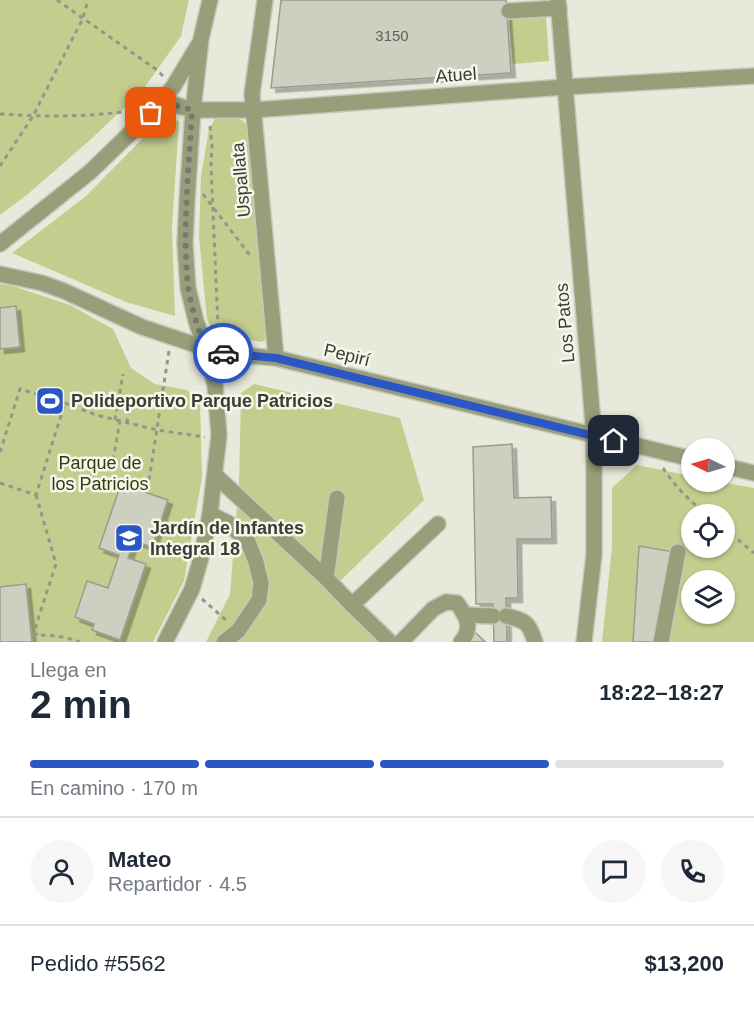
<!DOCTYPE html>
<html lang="es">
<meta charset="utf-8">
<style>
body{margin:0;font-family:Arial,sans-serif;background:#f6f6f7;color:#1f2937;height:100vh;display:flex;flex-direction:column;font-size:22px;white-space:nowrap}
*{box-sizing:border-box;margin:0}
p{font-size:20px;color:#747a83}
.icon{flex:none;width:33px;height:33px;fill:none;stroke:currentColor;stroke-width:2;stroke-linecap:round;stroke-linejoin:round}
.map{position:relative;height:642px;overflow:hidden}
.side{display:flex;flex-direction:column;background:#fff;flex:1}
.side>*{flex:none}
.needle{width:39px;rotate:275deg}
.controls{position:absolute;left:681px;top:438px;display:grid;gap:12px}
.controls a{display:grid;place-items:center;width:54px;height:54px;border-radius:50%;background:#fff;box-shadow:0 2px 4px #0004;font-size:30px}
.pin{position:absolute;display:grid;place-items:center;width:51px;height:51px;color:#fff;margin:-26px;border-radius:12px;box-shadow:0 3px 9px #0006}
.courier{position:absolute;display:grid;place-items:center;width:60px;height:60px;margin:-30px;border:4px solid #2b56c5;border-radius:50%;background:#fff;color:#222;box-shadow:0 2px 8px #0007}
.overview em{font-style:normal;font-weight:700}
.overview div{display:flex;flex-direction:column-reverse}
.overview{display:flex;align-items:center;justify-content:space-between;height:102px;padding:0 30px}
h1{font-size:39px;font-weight:700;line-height:45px}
.bar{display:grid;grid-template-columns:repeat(4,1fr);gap:9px 6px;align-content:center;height:72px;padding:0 30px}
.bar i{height:8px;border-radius:4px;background:#e0e1e3}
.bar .on{background:#2b56c5}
.bar p{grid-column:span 4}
.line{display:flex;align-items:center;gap:15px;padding:0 30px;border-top:2px solid #e0e1e3}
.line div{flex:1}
.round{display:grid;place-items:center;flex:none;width:63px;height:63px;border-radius:32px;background:#f6f6f7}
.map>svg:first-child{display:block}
.green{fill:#c4cd8e;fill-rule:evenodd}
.building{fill:#cdcfc1;stroke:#9a9c8f;stroke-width:1.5;filter:url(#shadow)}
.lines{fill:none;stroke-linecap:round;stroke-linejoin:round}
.minor-casing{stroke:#c5c7ba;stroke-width:18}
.path{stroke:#94968c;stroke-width:3;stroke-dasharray:4.5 4.5;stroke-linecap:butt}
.minor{stroke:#989e7a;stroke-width:15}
.done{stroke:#777970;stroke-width:6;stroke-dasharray:0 10.8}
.route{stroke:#2b56c5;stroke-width:8}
.labels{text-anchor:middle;stroke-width:5;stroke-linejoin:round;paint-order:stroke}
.number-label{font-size:15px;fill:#606159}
.street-label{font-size:18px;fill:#3b3c36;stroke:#f5f7e9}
.poi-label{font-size:18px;font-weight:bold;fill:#3b3c36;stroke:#f5f7e9;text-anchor:start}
.park-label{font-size:18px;fill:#353914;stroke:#f5f7e9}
</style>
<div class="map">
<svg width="754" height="642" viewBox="0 0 754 642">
<defs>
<filter id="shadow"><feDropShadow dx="4.5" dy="4.5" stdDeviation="0" flood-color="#0004"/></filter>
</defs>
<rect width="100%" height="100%" fill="#e7eadb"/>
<g class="green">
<path d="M0 0H189L181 36 142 91 90 140 28 194 0 215Z"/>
<path d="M546 17 549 61 513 64 509 20Z"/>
<path d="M170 115 179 122 172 226 175 316 126 302 12 253 86 196 154 127Z"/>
<path d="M228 115C240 117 245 121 251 132L267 334 264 341 260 342 217 332 212 329 207 319 199 237 201 176 209 129 215 119Z"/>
<path d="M0 284 10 285 70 305 113 329 131 368 155 384 187 390 200 403 202 477 184 581 153 642H0Z"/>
<path d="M254 384 400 418 424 500 339 582 239 486 241 393Z"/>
<path d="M637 465 691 476 692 482H720L754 488V642H602L612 547V488ZM692 514H724V548H692ZM692 580H724V614H692Z"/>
<path d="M237 506 387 642H206L230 594Z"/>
</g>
<g class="building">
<path d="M281 0H506L511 73 271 88Z"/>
<path d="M16 306 20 347 0 349V308Z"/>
<path d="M512 444 514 498 551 497 552 539H517L518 598H506L507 642H494L493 604H476L473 447Z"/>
<path d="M121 484 168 500 152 547 134 541 128 558 146 564 120 640 92 630 94 624 75 617 87 581 108 588 119 555 99 548Z"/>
<path d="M639 546 674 552 657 642H633Z"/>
<path d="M26 584 32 642H0V587Z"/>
<path d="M475 632 485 642H465Z"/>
</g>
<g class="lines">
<g class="minor-casing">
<g id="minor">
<path d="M265 0 252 94 276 358"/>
<path d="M558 0 594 436V555L584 642"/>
<path d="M509 11 559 8"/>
<path d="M162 101 193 110H254L565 87 754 76"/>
<path d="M0 244 90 172 151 113 173 87 199 44"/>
<path d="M0 274 42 283 64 291 142 327 205 348 227 354 276 358 692 459"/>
<path d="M724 466 754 473"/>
<path d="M215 475 326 578 352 605 438 524"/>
<path d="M210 514 228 523 248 542 256 562 261 583 259 600 238 631 224 642"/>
<path d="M326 578 337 498"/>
<path d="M352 605 390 642"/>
<path d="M465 615 493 616"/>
<path d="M506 616C526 621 529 622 535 642"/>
<path d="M165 642 192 589 201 558 210 514 219 435 215 385 205 348 196 321 188 288 185 244 187 200 193 110 201 39 210 0"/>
<path d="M401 642 433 609 446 602 457 603C467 617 473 628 461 642"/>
<path d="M661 642 678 552"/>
</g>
</g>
<g class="path">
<path d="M57 0 157 70 163 76"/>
<path d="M0 114C43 117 87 117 130 111"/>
<path d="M210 126 212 145 211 166 218 326 215 331"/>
<path d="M0 166 33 116 83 18 88 0"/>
<path d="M203 194 252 258"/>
<path d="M65 403 96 415 157 430 205 437"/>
<path d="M115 420 123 374"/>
<path d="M127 423 131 397 161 402"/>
<path d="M0 452 20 389 65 403 36 495 0 483"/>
<path d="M102 458 139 466"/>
<path d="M113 460 120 421"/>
<path d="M663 468C675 486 690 502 707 514"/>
<path d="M149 480 169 351"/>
<path d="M36 495 56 564 36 625 37 635"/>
<path d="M163 527 190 536"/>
<path d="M724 528 754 553"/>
<path d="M202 599 226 620"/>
<path d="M32 636C49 634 63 636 80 642"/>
</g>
<use href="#minor" class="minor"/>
</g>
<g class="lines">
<path class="done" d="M151 113 162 101 192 110C189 169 182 228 188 286 191 307 198 328 205 348L223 353"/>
<path class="route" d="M223 353 276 358 614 441"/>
</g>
<defs>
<g id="stadium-square" transform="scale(1.5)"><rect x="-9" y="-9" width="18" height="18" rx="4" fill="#2b56c5" stroke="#f5f7e9"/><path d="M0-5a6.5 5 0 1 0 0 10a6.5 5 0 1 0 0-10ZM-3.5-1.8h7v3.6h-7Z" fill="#fff"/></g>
<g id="school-square" transform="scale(1.5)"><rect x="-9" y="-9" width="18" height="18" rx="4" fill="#2b56c5" stroke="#f5f7e9"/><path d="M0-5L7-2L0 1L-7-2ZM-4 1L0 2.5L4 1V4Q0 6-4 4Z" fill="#fff"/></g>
</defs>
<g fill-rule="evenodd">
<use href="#stadium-square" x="50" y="401"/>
<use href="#school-square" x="129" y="538"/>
</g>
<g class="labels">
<g class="number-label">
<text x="392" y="41">3150</text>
</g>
<g class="street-label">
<text transform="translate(456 75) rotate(-4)" y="6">Atuel</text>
<text transform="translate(241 180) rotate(-95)" y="6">Uspallata</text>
<text transform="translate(565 323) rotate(-95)" y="6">Los Patos</text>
<text transform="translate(347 355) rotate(14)" y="6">Pepirí</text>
</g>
<g class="poi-label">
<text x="71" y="407">Polideportivo Parque Patricios</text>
<text x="150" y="534">Jardín de Infantes<tspan x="150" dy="21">Integral 18</tspan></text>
</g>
<g class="park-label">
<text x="100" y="469">Parque de<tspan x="100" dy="21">los Patricios</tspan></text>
</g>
</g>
</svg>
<div class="controls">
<a><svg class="needle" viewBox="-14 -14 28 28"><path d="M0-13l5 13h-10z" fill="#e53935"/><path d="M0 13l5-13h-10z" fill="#747a83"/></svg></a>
<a><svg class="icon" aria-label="locate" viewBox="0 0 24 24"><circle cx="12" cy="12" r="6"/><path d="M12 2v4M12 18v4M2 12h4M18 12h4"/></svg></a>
<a><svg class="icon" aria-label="layers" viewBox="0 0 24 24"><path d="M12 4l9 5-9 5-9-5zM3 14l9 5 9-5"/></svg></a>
</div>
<div class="pin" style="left:151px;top:113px;background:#ea580c"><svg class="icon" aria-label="bag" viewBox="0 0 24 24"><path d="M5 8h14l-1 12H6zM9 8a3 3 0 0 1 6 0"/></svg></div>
<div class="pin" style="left:614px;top:441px;background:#1f2937"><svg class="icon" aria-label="home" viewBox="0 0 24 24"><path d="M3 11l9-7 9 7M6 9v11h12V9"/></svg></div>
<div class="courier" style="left:223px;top:353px"><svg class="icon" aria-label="car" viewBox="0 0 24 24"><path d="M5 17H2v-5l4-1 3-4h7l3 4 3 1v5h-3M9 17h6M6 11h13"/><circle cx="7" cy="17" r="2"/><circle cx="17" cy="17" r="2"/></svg></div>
</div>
<section class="side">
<div class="overview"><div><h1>2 min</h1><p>Llega en</p></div><em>18:22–18:27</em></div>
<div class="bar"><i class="on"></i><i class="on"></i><i class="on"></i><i></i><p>En camino · 170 m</p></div>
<div class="line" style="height:108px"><a class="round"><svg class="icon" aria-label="person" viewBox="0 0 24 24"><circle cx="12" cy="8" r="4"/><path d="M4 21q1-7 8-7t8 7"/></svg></a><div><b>Mateo</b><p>Repartidor · 4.5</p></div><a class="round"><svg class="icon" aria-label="chat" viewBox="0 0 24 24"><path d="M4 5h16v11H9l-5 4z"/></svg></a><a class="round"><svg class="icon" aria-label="phone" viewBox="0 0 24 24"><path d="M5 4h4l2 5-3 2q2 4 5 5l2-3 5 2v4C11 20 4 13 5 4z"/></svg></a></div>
<div class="line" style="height:78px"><div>Pedido #5562</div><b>$13,200</b></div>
</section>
